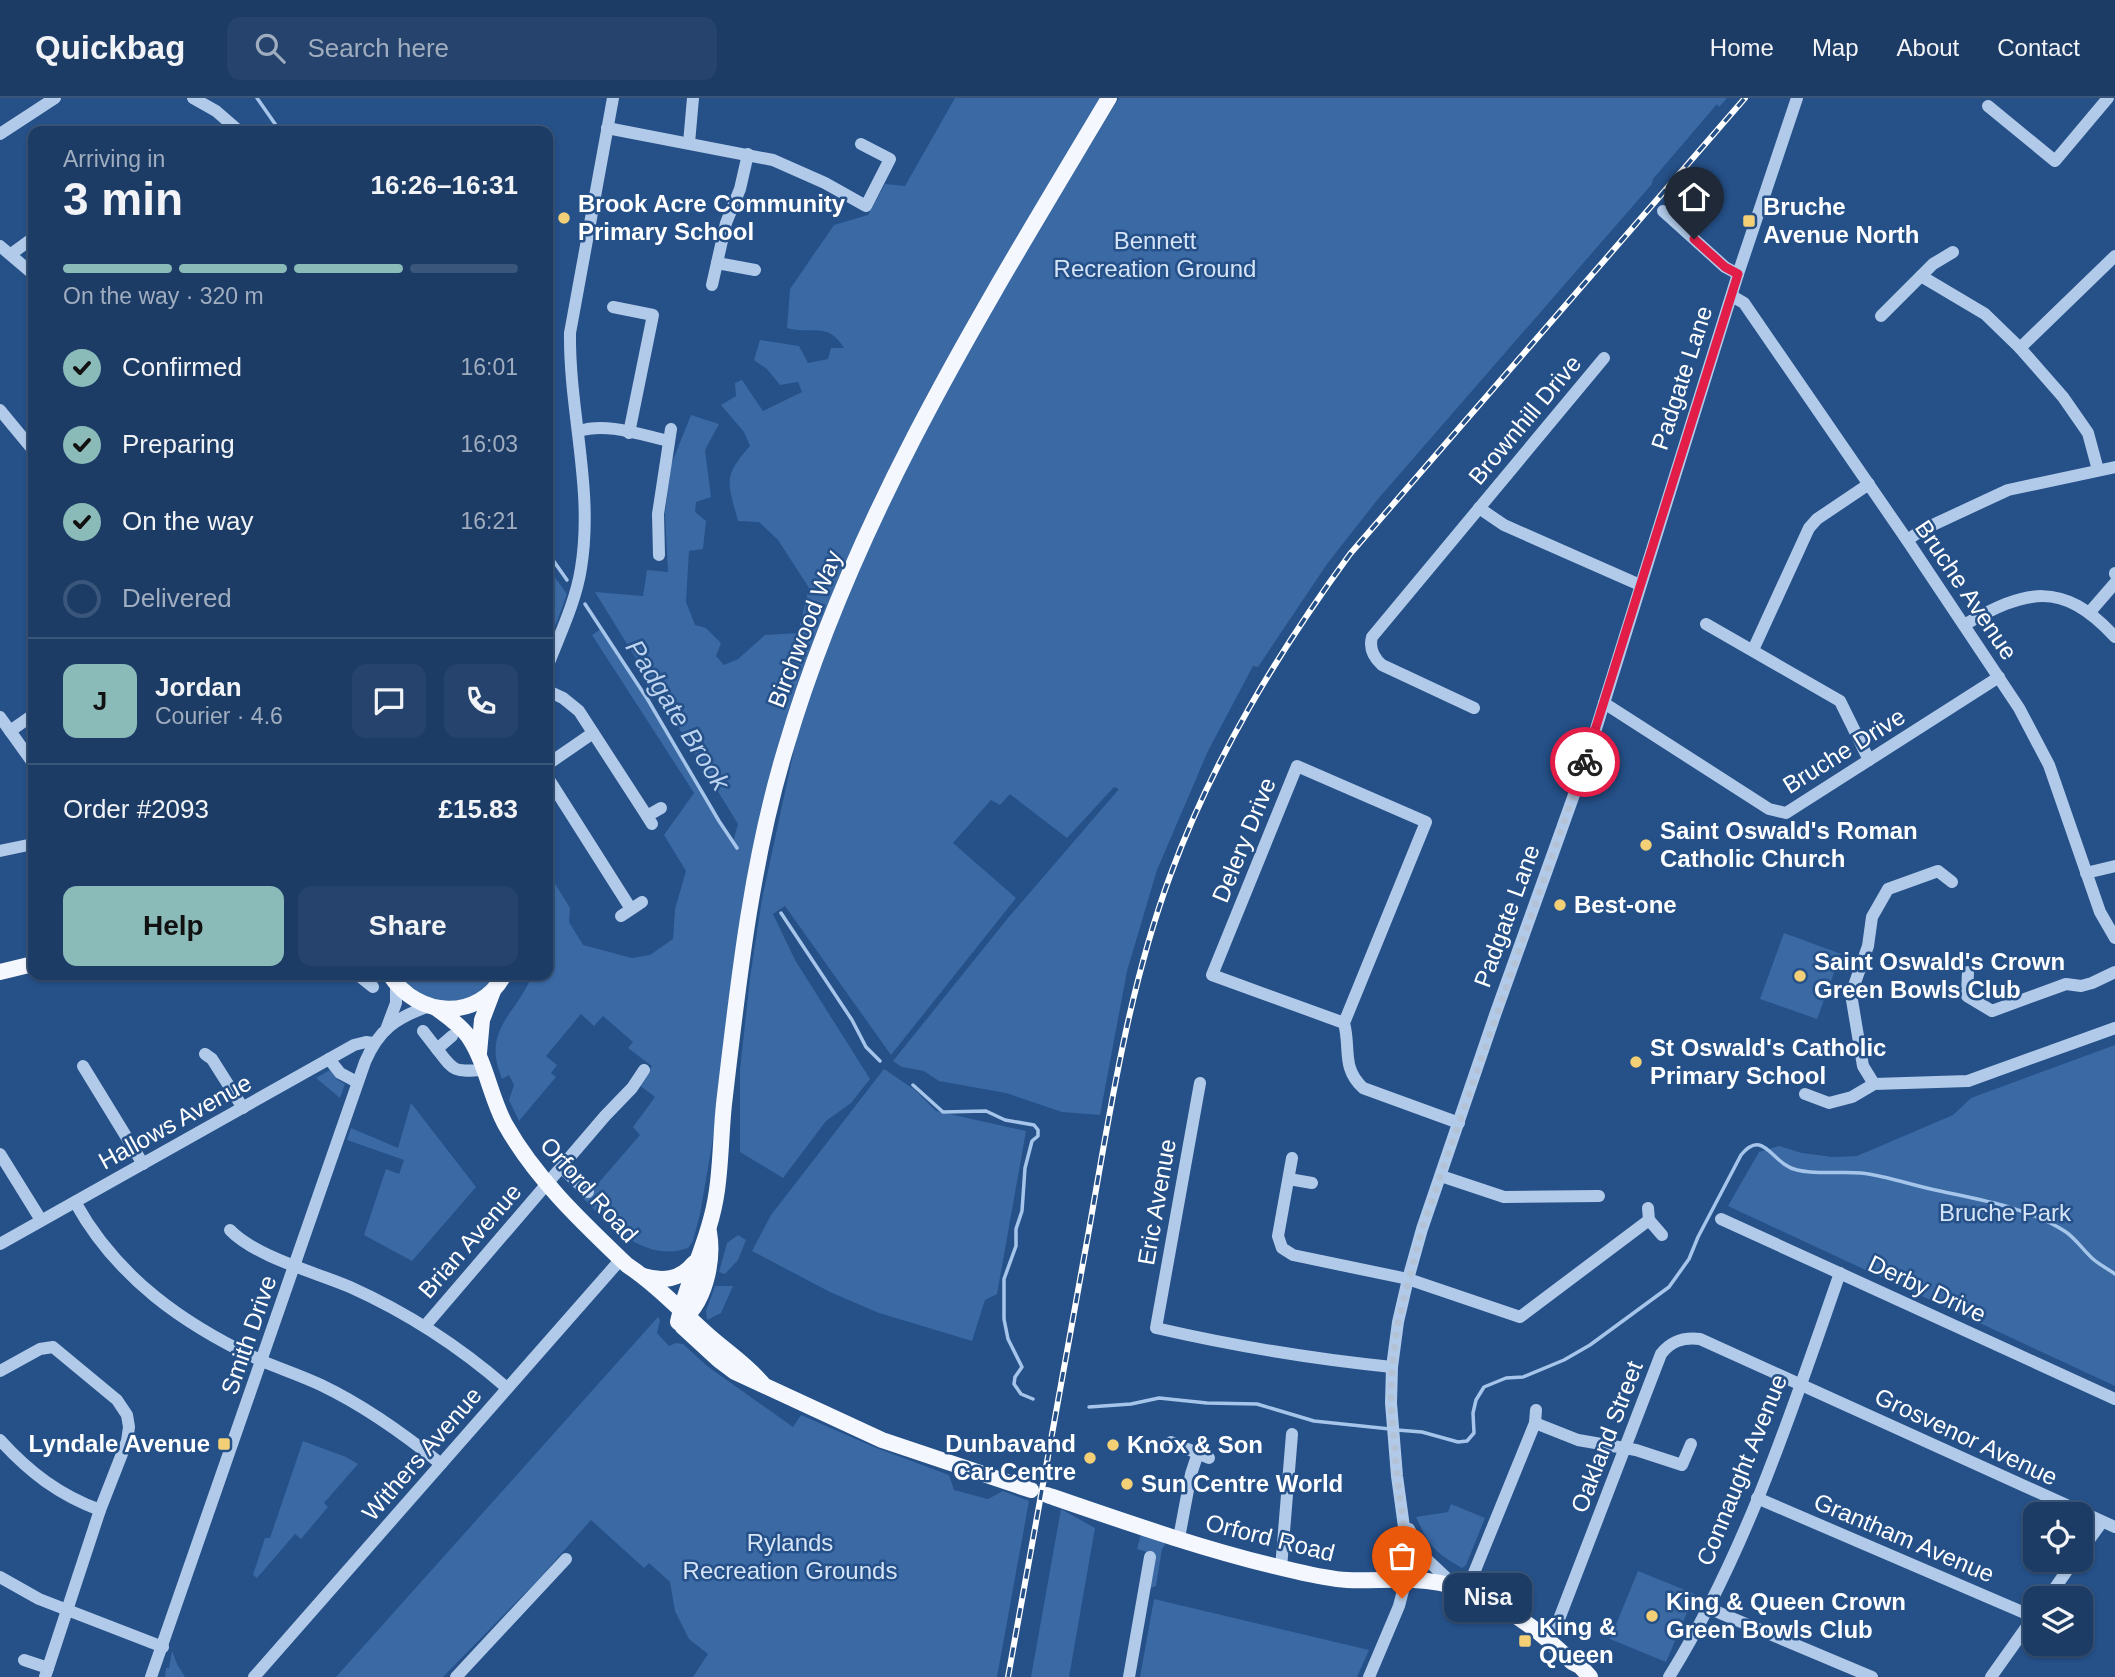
<!DOCTYPE html>
<meta charset="utf-8">
<style>
body{margin:0;font-family:Arial,sans-serif;background:#25436c;color:#f1f3f6;height:100vh;display:flex;flex-direction:column;font-size:26px;white-space:nowrap}
*{box-sizing:border-box;margin:0}
p{font-size:23px;color:#a0adbf}
.icon{flex:none;width:38px;height:38px;fill:none;stroke:currentColor;stroke-width:2;stroke-linecap:round;stroke-linejoin:round}
.map{position:relative;flex:1;overflow:hidden}
.details{position:absolute;left:28px;top:28px;width:525px;height:854px;display:flex;flex-direction:column;background:#1c3c66;border-radius:14px;box-shadow:0 2px 5px #0004,0 0 0 2px #3a567a}
.details>*{flex:none}
.fabs{position:absolute;left:2023px;top:1404px;display:grid;gap:14px}
.fabs a{display:grid;place-items:center;width:70px;height:70px;border-radius:14px;background:#1c3c66;box-shadow:0 2px 5px #0004,0 0 0 2px #3a567a;font-size:35px}
.pin{position:absolute;display:grid;place-items:center;width:60px;height:60px;color:#fff;margin:-72px -30px;border-radius:50% 50% 50% 0;rotate:-45deg;box-shadow:0 0 7px #0007}
.pin .icon{rotate:45deg}
.courier{position:absolute;display:grid;place-items:center;width:70px;height:70px;margin:-35px;border:5px solid #e11d48;border-radius:50%;background:#fff;color:#222;box-shadow:0 2px 9px #0007}
.bubble{position:absolute;height:49px;border-radius:14px;background:#1c3c66;box-shadow:0 2px 5px #0004,0 0 0 2px #3a567a;font-size:23px;font-weight:700;line-height:49px;text-align:center}
.summary em{font-style:normal;font-weight:700}
.summary div{display:flex;flex-direction:column-reverse}
.summary{display:flex;align-items:center;justify-content:space-between;height:119px;padding:0 35px}
h1{font-size:46px;font-weight:700;line-height:52px}
.bar{display:grid;grid-template-columns:repeat(4,1fr);gap:10px 7px;align-content:center;height:84px;padding:0 35px}
.bar i{height:9px;border-radius:5px;background:#3a567a}
.bar .current{background:#8bbbb9}
.bar p{grid-column:span 4}
.line{display:flex;align-items:center;gap:18px;padding:0 35px;border-top:2px solid #3a567a}
.line div{flex:1}
.round{display:grid;place-items:center;flex:none;width:74px;height:74px;border-radius:14px;background:#25436c}
ol{padding:0 35px;list-style:none}
li{display:flex;align-items:center;gap:21px;height:77px}
li p{margin-inline-start:auto}
li .icon{padding:7px;border-radius:50%;background:#8bbbb9;color:#111;stroke-width:4}
li:last-child{color:#a0adbf}
li i{width:38px;height:38px;border:4px solid #3a567a;border-radius:50%}
.button{display:flex;gap:14px;margin-top:auto;padding:14px 35px}
.button a{flex:1;height:80px;border-radius:14px;background:#8bbbb9;color:#111;font-size:28px;font-weight:700;line-height:80px;text-align:center}
.button a+a{background:#25436c;color:#f1f3f6}
header{display:flex;align-items:center;gap:42px;box-sizing:border-box;height:98px;padding:0 35px;background:#1c3c66;border-bottom:2px solid #3a567a}
header strong{font-size:33px}
nav{display:flex;gap:38px;margin-inline-start:auto;font-size:24px}
.search{width:490px;height:63px;background:#25436c;display:flex;align-items:center;gap:18px;box-sizing:border-box;padding:0 24px;border-radius:14px;color:#a0adbf;font-size:26px}
.map>svg:first-child{display:block}
.green{fill:#3a69a4}
.lines{fill:none;stroke-linecap:round;stroke-linejoin:round}
.stream{stroke:#a6c5ea;stroke-width:3.5}
.minor{stroke:#b1cae9;stroke-width:12}
.major{stroke:#f4f8fe;stroke-width:16}
.rail-casing{stroke:#fff;stroke-width:6}
.rail{stroke:#255088;stroke-width:3.5;stroke-dasharray:10;stroke-linecap:butt}
.done{stroke:#b3c2d5;stroke-width:7;stroke-dasharray:0 12.6}
.route{stroke:#e11d48;stroke-width:9}
.poi-dot{fill:#f3cf76;stroke:#255088;stroke-width:2.5}
.labels{text-anchor:middle;stroke-width:5;stroke-linejoin:round;paint-order:stroke}
.poi-label{font-size:24px;font-weight:bold;fill:#fff;stroke:#255088;text-anchor:start}
.park-label{font-size:24px;fill:#d5e4f7;stroke:#255088}
.street-label{font-size:24px;fill:#fff;stroke:#255088}
.water-label{font-size:26px;font-style:italic;fill:#bdd4f0;stroke:#255088}
</style>
<header>
<strong>Quickbag</strong>
<div class="search"><svg class="icon" aria-label="search" viewBox="0 0 24 24"><circle cx="10" cy="10" r="6"/><path d="M15 15l6 6"/></svg>Search here</div>
<nav><a>Home</a><a>Map</a><a>About</a><a>Contact</a></nav>
</header>
<div class="map">
<svg width="2115" height="1579" viewBox="0 0 2115 1579">
<rect width="100%" height="100%" fill="#255088"/>
<g class="green">
<path d="M955 0H1101L977 207 927 297 876 397 844 468 755 742 742 808 717 1016 707 1076 700 1116 693 1143 688 1150C637 1169 592 1108 560 1076L588 1097 640 1037 633 1029 655 999 639 987 652 968 628 950 633 944 603 918 594 928 581 916 546 958 557 967 551 975 556 979 519 1023 509 1002 514 987 509 977 502 981C481 930 517 917 532 877H548V774L570 810 569 824 583 847 632 860 650 857 673 841 675 811 686 773 664 737 694 695 592 537 601 531 648 602 733 744 738 726 595 494 643 498 647 472 668 474 665 415 671 367 691 317 719 326 705 352 711 399 696 404 695 414 706 423 703 451 689 453 686 504 695 527 706 530 721 545 716 558 724 567 738 561 765 537 798 535 809 490 778 442 759 424 738 423C728 385 722 379 750 348L744 334 721 307 736 298 735 285 742 282 763 313 802 294 798 284 780 287 767 271 754 262 760 242 799 248 808 265 828 261 831 250H844C828 223 810 237 787 230L790 191 834 127 868 117 885 86 905 88Z"/>
<path d="M1119 0H1727L1719 9 1717 6 1653 81 1652 86 1378 401 1327 466 1258 569 1253 568 1208 653 1157 772 1127 873 1100 1017 1062 1014 1006 995 939 983 924 973 902 969 893 963 1008 820 1119 691 1114 689 1067 740 1010 696 1000 707 991 702 953 745 1016 800 891 957 785 808 773 816 795 862 870 981 851 1005 826 1023 783 1080 740 1054V972L750 880 762 801 798 633 823 551 859 465 971 243Z"/>
<path d="M551 474 567 496 548 548V492Z"/>
<path d="M1784 835 1841 856 1817 921 1760 901Z"/>
<path d="M398 877H498L472 901 452 905 433 904 414 895Z"/>
<path d="M2115 947V1288L1728 1108 1759 1054 1779 1048 1802 1055 1832 1059 1857 1058 1953 1017 1971 1000Z"/>
<path d="M884 971 915 992 936 1013 1026 1033 997 1196 985 1202 972 1243 879 1215 830 1194 752 1153 771 1117Z"/>
<path d="M330 972 338 982 345 986 340 1000 316 980Z"/>
<path d="M411 1005 476 1089 412 1163 364 1137 386 1071 399 1076 404 1062 347 1042 351 1030 398 1050Z"/>
<path d="M738 1137 746 1142 738 1162 725 1176 719 1174 727 1145Z"/>
<path d="M715 1188H733L721 1215 707 1222 706 1213Z"/>
<path d="M658 1219 660 1222 657 1235 669 1248 676 1245 683 1246 707 1268 793 1329 801 1317 874 1349 949 1377 954 1392 988 1401 1003 1393 1029 1403 997 1579H693L708 1556 689 1541 675 1513 670 1484 649 1465 644 1470 591 1422 537 1483 443 1579H336Z"/>
<path d="M303 1343 346 1359 358 1366 324 1405 328 1409 301 1441 295 1436 257 1480 253 1477 265 1440H270Z"/>
<path d="M1451 1406 1485 1420 1466 1467 1462 1470C1433 1453 1430 1449 1416 1419L1448 1414Z"/>
<path d="M1061 1411 1095 1430 1069 1579H1031Z"/>
<path d="M1141 1436 1167 1443 1162 1451 1156 1488 1148 1491 1153 1456 1137 1451Z"/>
<path d="M1638 1473 1695 1496 1666 1564 1610 1541Z"/>
<path d="M1154 1501 1369 1552 1357 1579H1140Z"/>
<path d="M172 1553 177 1566 185 1579H165L166 1570H169Z"/>
</g>
<g class="lines">
<g class="stream">
<path d="M257 0 280 33"/>
<path d="M548 455 567 482"/>
<path d="M585 506 648 602 719 723 737 750"/>
<path d="M781 815 852 922 866 949 880 963"/>
<path d="M913 987 943 1014 986 1013 1005 1022 1034 1027 1038 1032V1038L1032 1043 1025 1070 1022 1113 1016 1131V1148L1004 1181V1221L1008 1241 1022 1269 1015 1279 1014 1286 1021 1296 1033 1301"/>
<path d="M1089 1309 1131 1306 1159 1300 1207 1305 1257 1306 1314 1323 1390 1331"/>
<path d="M1397 1332 1422 1334 1458 1344 1467 1343 1474 1335 1473 1315 1476 1302 1484 1289 1506 1280 1523 1279 1564 1262 1590 1247 1669 1189 1689 1161 1698 1139 1741 1057C1764 1029 1772 1067 1797 1072 1818 1077 1840 1073 1861 1075 1888 1078 1914 1088 1940 1093 1982 1102 2029 1110 2066 1134 2076 1141 2084 1153 2093 1161 2100 1167 2108 1171 2115 1176"/>
</g>
<g class="minor">
<path d="M193 0 216 13 239 33"/>
<path d="M1988 8 2055 63 2108 0"/>
<path d="M607 30 773 62 825 85 866 108 890 61 861 46"/>
<path d="M0 36 55 0"/>
<path d="M689 45 693 0"/>
<path d="M1663 113 1725 169 1738 176"/>
<path d="M0 148 33 176"/>
<path d="M11 156 33 140"/>
<path d="M717 165 755 172"/>
<path d="M1921 178 1985 216 2020 250 2063 299 2088 335 2098 372"/>
<path d="M712 187 726 125 740 91 748 56"/>
<path d="M1732 198 1744 205 1907 442 2019 610 2049 667 2100 814 2115 840"/>
<path d="M613 209 653 217 629 335"/>
<path d="M1881 218 1933 166 1953 154"/>
<path d="M2020 250 2115 158"/>
<path d="M0 312 33 352"/>
<path d="M579 333C607 324 641 337 669 343"/>
<path d="M1479 410 1504 427 1640 487"/>
<path d="M1907 442 1924 431 2008 392 2115 369"/>
<path d="M659 457 658 416 671 331"/>
<path d="M2115 475V476"/>
<path d="M2089 515 2115 485"/>
<path d="M1706 526 1840 603 1869 662"/>
<path d="M1964 527C2025 492 2062 481 2115 539"/>
<path d="M1753 552 1809 430 1817 421 1869 386"/>
<path d="M548 567C560 536 576 503 581 470 594 391 569 314 570 235L613 0"/>
<path d="M548 593 563 600 579 613 647 718"/>
<path d="M1604 605 1769 711 1786 715 1999 579"/>
<path d="M1474 610 1382 567C1373 559 1369 550 1372 539L1604 260"/>
<path d="M0 619 33 665"/>
<path d="M10 633 33 617"/>
<path d="M548 666 593 635"/>
<path d="M548 680 631 811"/>
<path d="M652 726 647 718 661 710"/>
<path d="M0 753 33 746"/>
<path d="M2086 775 2115 768"/>
<path d="M621 818 642 804"/>
<path d="M1968 874 1967 898 1992 913 2066 886 2081 888 2092 885 2115 874"/>
<path d="M358 877 373 889"/>
<path d="M1344 925 1212 877 1297 668 1426 724 1344 925C1351 951 1341 969 1363 990L1459 1025"/>
<path d="M387 929 396 905V886"/>
<path d="M423 933 437 951 452 938"/>
<path d="M437 951C454 973 453 974 483 972"/>
<path d="M205 956 212 961 243 1010"/>
<path d="M329 961 340 975 357 984"/>
<path d="M83 968 143 1066"/>
<path d="M1200 985 1156 1230C1234 1248 1313 1261 1392 1269"/>
<path d="M1874 986 1863 968 1851 896 1868 848 1872 819 1888 791 1938 773 1952 784"/>
<path d="M1805 996 1829 1005 1852 999 1874 986 1968 983 2115 930"/>
<path d="M0 1056 41 1122"/>
<path d="M1292 1060 1278 1138 1282 1150 1293 1157 1408 1181 1520 1219 1649 1122"/>
<path d="M561 1069 588 1094"/>
<path d="M1441 1078 1504 1099 1599 1098"/>
<path d="M1289 1081 1312 1085"/>
<path d="M75 1104C117 1180 184 1227 262 1263 281 1271 302 1278 321 1287 365 1308 404 1336 441 1366"/>
<path d="M1648 1110 1649 1122 1662 1137"/>
<path d="M1721 1121 2115 1301"/>
<path d="M230 1132C256 1159 315 1174 350 1189 408 1215 460 1249 507 1290"/>
<path d="M0 1146 354 947 366 944 373 945"/>
<path d="M425 1228 605 1018 632 990 644 972"/>
<path d="M0 1273 40 1251 53 1249 117 1302 127 1317 129 1329 127 1343 100 1412 48 1570"/>
<path d="M1535 1325 1578 1342 1636 1352 1682 1367 1691 1346"/>
<path d="M0 1342C29 1374 59 1397 100 1412"/>
<path d="M1171 1344 1209 1360"/>
<path d="M1757 1400 2034 1519"/>
<path d="M1409 1431 1422 1457 1454 1487"/>
<path d="M1179 1440 1191 1376 1198 1355"/>
<path d="M2081 1453 2102 1424"/>
<path d="M1281 1470 1292 1336"/>
<path d="M0 1479 39 1501 163 1549"/>
<path d="M1467 1492 1535 1325 1536 1312"/>
<path d="M2048 1500 2075 1461"/>
<path d="M1708 1510 1872 1579"/>
<path d="M1549 1542 1556 1529 1661 1256C1671 1243 1683 1239 1700 1241L2115 1429"/>
<path d="M24 1562 48 1570 45 1579"/>
<path d="M151 1579 365 964C379 931 396 920 429 908"/>
<path d="M254 1579 621 1161"/>
<path d="M456 1579 566 1461"/>
<path d="M1129 1579 1150 1459"/>
<path d="M1369 1579 1399 1508 1406 1481 1408 1458 1397 1378 1391 1305 1392 1269 1398 1224 1408 1181 1422 1131 1495 917 1585 666 1738 176 1797 0"/>
<path d="M1669 1579C1746 1455 1792 1312 1840 1175"/>
<path d="M1991 1579 2035 1517"/>
</g>
<g class="major">
<path d="M0 874 33 866"/>
<path d="M390 877C418 920 478 924 504 877"/>
<path d="M436 910C447 918 459 926 468 938 486 964 490 998 505 1026 536 1081 582 1124 627 1167 657 1187 682 1214 709 1238 727 1254 746 1266 762 1285"/>
<path d="M479 955 482 922 493 893"/>
<path d="M643 1178C663 1184 680 1182 694 1165"/>
<path d="M678 1224C688 1179 711 1138 717 1092 721 1064 721 1035 724 1006 738 887 751 764 786 649 855 415 985 208 1109 0"/>
<path d="M679 1224C705 1207 714 1163 709 1134"/>
<path d="M682 1228 719 1262 735 1274 882 1342 1031 1392"/>
<path d="M1047 1397C1128 1425 1211 1454 1295 1473 1312 1477 1330 1481 1347 1482 1374 1483 1400 1480 1427 1483 1483 1489 1533 1526 1572 1564L1580 1568 1590 1579"/>
</g>
<g class="rail-casing">
<path id="rail" d="M1008 1579C1035 1430 1062 1281 1089 1132 1110 1013 1128 892 1170 778 1213 661 1277 556 1350 456L1745 0"/>
</g>
<use href="#rail" class="rail"/>
</g>
<g class="lines">
<path class="done" d="M1402 1500 1408 1458 1397 1378 1391 1305 1392 1269 1398 1224 1422 1131 1585 664"/>
<path class="route" d="M1585 664 1738 176 1725 169 1694 141"/>
</g>
<g class="poi-dot">
<circle cx="564" cy="120" r="7"/>
<rect x="1742" y="116" width="14" height="14" rx="3.5"/>
<circle cx="1646" cy="747" r="7"/>
<circle cx="1560" cy="807" r="7"/>
<circle cx="1800" cy="878" r="7"/>
<circle cx="1636" cy="964" r="7"/>
<rect x="217" y="1339" width="14" height="14" rx="3.5"/>
<circle cx="1113" cy="1347" r="7"/>
<circle cx="1090" cy="1360" r="7"/>
<circle cx="1127" cy="1386" r="7"/>
<circle cx="1652" cy="1518" r="7"/>
<rect x="1518" y="1536" width="14" height="14" rx="3.5"/>
</g>
<g class="labels">
<g class="poi-label">
<text x="578" y="114">Brook Acre Community<tspan x="578" dy="28">Primary School</tspan></text>
<text x="1763" y="117">Bruche<tspan x="1763" dy="28">Avenue North</tspan></text>
<text x="1660" y="741">Saint Oswald's Roman<tspan x="1660" dy="28">Catholic Church</tspan></text>
<text x="1574" y="815">Best-one</text>
<text x="1814" y="872">Saint Oswald's Crown<tspan x="1814" dy="28">Green Bowls Club</tspan></text>
<text x="1650" y="958">St Oswald's Catholic<tspan x="1650" dy="28">Primary School</tspan></text>
<text x="210" y="1354" text-anchor="end">Lyndale Avenue</text>
<text x="1076" y="1354" text-anchor="end">Dunbavand<tspan x="1076" dy="28">Car Centre</tspan></text>
<text x="1127" y="1355">Knox &amp; Son</text>
<text x="1141" y="1394">Sun Centre World</text>
<text x="1666" y="1512">King &amp; Queen Crown<tspan x="1666" dy="28">Green Bowls Club</tspan></text>
<text x="1539" y="1537">King &amp;<tspan x="1539" dy="28">Queen</tspan></text>
</g>
<g class="park-label">
<text x="1155" y="151">Bennett<tspan x="1155" dy="28">Recreation Ground</tspan></text>
<text x="2005" y="1123">Bruche Park</text>
<text x="790" y="1453">Rylands<tspan x="790" dy="28">Recreation Grounds</tspan></text>
</g>
<g class="street-label">
<text transform="translate(1682 280) rotate(-72)" y="8">Padgate Lane</text>
<text transform="translate(1525 322) rotate(-50)" y="8">Brownhill Drive</text>
<text transform="translate(1966 492) rotate(56)" y="8">Bruche Avenue</text>
<text transform="translate(805 531) rotate(-69)" y="8">Birchwood Way</text>
<text transform="translate(1844 653) rotate(-32)" y="8">Bruche Drive</text>
<text transform="translate(1244 742) rotate(-68)" y="8">Delery Drive</text>
<text transform="translate(1507 818) rotate(-70)" y="8">Padgate Lane</text>
<text transform="translate(175 1024) rotate(-29)" y="8">Hallows Avenue</text>
<text transform="translate(589 1092) rotate(48)" y="8">Orford Road</text>
<text transform="translate(1157 1104) rotate(-80)" y="8">Eric Avenue</text>
<text transform="translate(470 1143) rotate(-49)" y="8">Brian Avenue</text>
<text transform="translate(1927 1191) rotate(25)" y="8">Derby Drive</text>
<text transform="translate(249 1237) rotate(-71)" y="8">Smith Drive</text>
<text transform="translate(1607 1339) rotate(-69)" y="8">Oakland Street</text>
<text transform="translate(1966 1339) rotate(25)" y="8">Grosvenor Avenue</text>
<text transform="translate(422 1356) rotate(-49)" y="8">Withers Avenue</text>
<text transform="translate(1742 1372) rotate(-68)" y="8">Connaught Avenue</text>
<text transform="translate(1270 1440) rotate(14)" y="8">Orford Road</text>
<text transform="translate(1904 1440) rotate(23)" y="8">Grantham Avenue</text>
</g>
<g class="water-label">
<text transform="translate(678 617) rotate(58)" y="9">Padgate Brook</text>
</g>
</g>
</svg>
<div class="fabs">
<a><svg class="icon" aria-label="locate" viewBox="0 0 24 24"><circle cx="12" cy="12" r="6"/><path d="M12 2v4M12 18v4M2 12h4M18 12h4"/></svg></a>
<a><svg class="icon" aria-label="layers" viewBox="0 0 24 24"><path d="M12 4l9 5-9 5-9-5zM3 14l9 5 9-5"/></svg></a>
</div>
<div class="pin" style="left:1402px;top:1500px;background:#ea580c"><svg class="icon" aria-label="bag" viewBox="0 0 24 24"><path d="M5 8h14l-1 12H6zM9 8a3 3 0 0 1 6 0"/></svg></div>
<div class="pin" style="left:1694px;top:141px;background:#1f2937"><svg class="icon" aria-label="home" viewBox="0 0 24 24"><path d="M3 11l9-7 9 7M6 9v11h12V9"/></svg></div>
<div class="courier" style="left:1585px;top:664px"><svg class="icon" aria-label="bike" viewBox="0 0 24 24"><circle cx="6" cy="16" r="4"/><circle cx="18" cy="16" r="4"/><path d="M6 16l4-8h5l3 8M10 8l3 8H6M13 5h3"/></svg></div>
<div class="bubble" style="left:1444px;top:1475px;width:88px">Nisa</div>
<section class="details">
<div class="summary"><div><h1>3 min</h1><p>Arriving in</p></div><em>16:26–16:31</em></div>
<div class="bar"><i class="current"></i><i class="current"></i><i class="current"></i><i></i><p>On the way · 320 m</p></div>
<ol>
<li><svg class="icon" aria-label="check" viewBox="0 0 24 24"><path d="M5 12l5 5 9-10"/></svg>Confirmed<p>16:01</p></li>
<li><svg class="icon" aria-label="check" viewBox="0 0 24 24"><path d="M5 12l5 5 9-10"/></svg>Preparing<p>16:03</p></li>
<li><svg class="icon" aria-label="check" viewBox="0 0 24 24"><path d="M5 12l5 5 9-10"/></svg>On the way<p>16:21</p></li>
<li><i></i>Delivered</li>
</ol>
<div class="line" style="height:126px"><b class="round" style="background:#8bbbb9;color:#111">J</b><div><b>Jordan</b><p>Courier · 4.6</p></div><a class="round"><svg class="icon" aria-label="chat" viewBox="0 0 24 24"><path d="M4 5h16v11H9l-5 4z"/></svg></a><a class="round"><svg class="icon" aria-label="phone" viewBox="0 0 24 24"><path d="M5 4h4l2 5-3 2q2 4 5 5l2-3 5 2v4C11 20 4 13 5 4z"/></svg></a></div>
<div class="line" style="height:91px"><div>Order #2093</div><b>£15.83</b></div>
<div class="button"><a>Help</a><a>Share</a></div>
</section>
</div>
